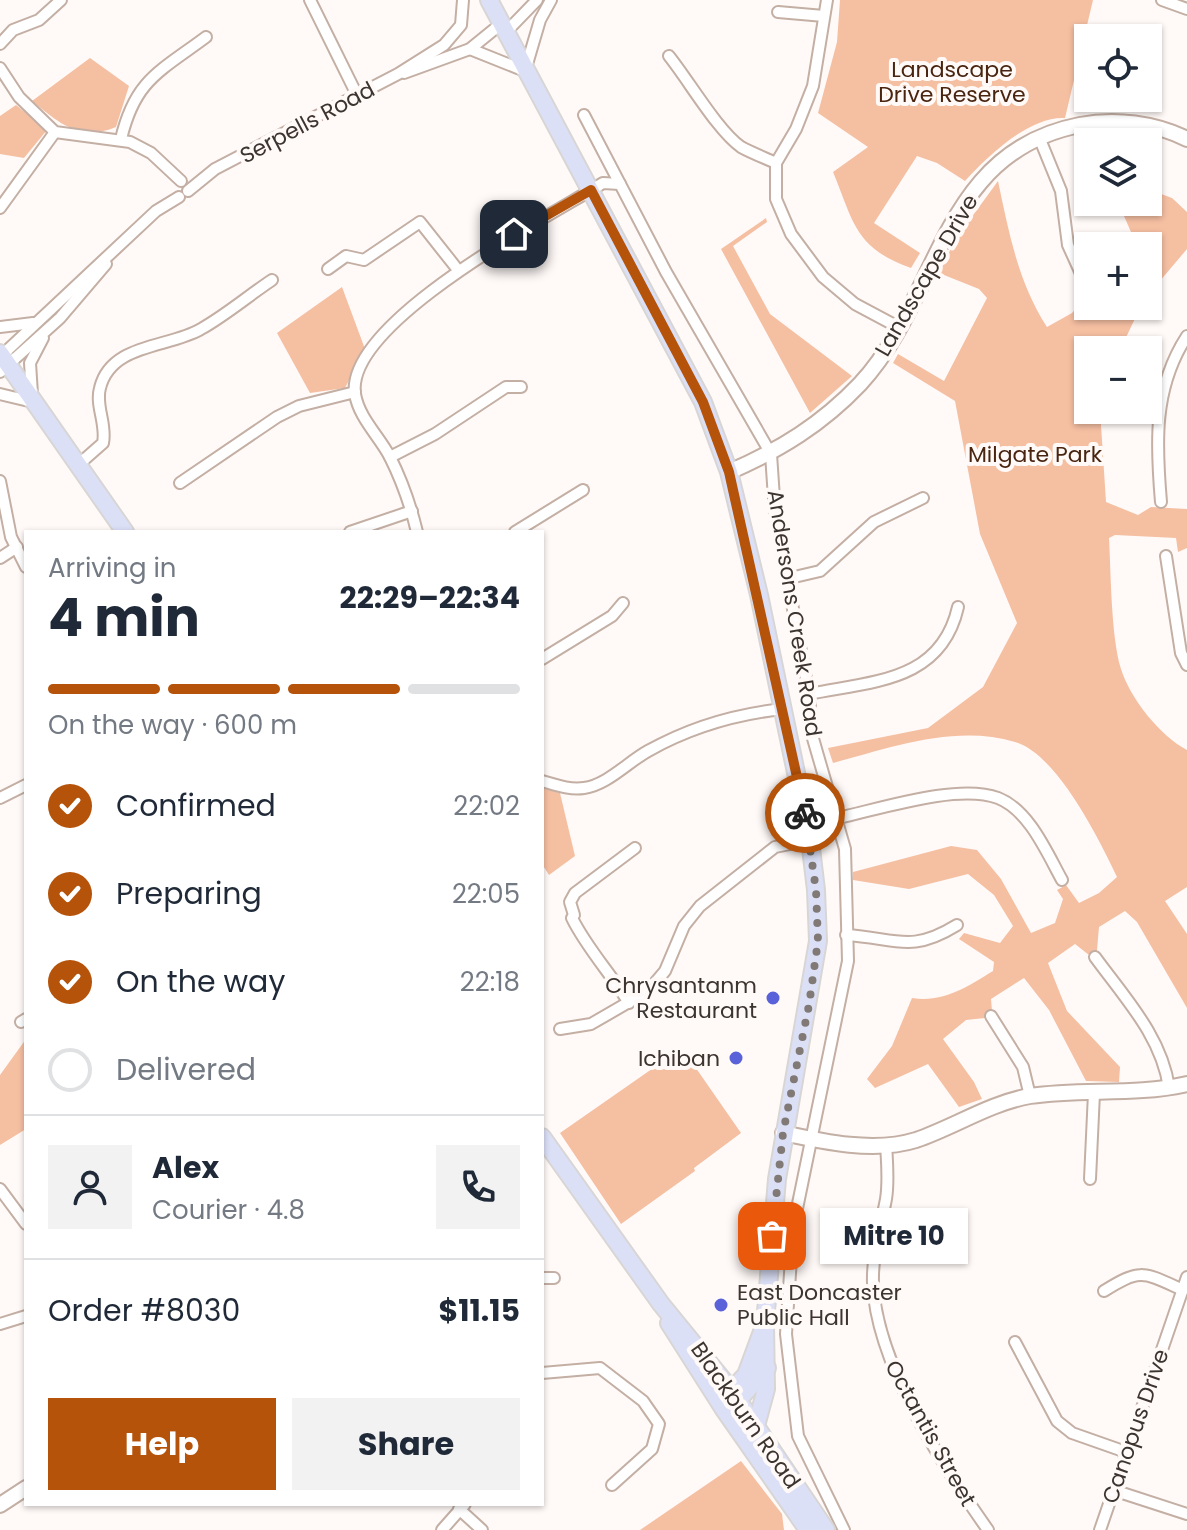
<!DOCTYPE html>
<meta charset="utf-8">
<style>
body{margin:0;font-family:Poppins,sans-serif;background:#f2f2f3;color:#1f2937;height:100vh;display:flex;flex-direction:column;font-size:30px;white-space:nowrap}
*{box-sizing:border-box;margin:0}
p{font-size:26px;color:#747a83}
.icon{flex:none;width:44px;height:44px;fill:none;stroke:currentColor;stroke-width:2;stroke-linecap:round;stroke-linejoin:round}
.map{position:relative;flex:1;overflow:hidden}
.details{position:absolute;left:24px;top:530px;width:520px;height:976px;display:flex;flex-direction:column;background:#fff;border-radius:0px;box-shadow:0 2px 6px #0004}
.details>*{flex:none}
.fabs{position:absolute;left:1074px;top:24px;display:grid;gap:16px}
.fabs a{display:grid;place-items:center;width:88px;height:88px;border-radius:0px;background:#fff;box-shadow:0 2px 6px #0004;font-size:40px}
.pin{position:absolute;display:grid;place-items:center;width:68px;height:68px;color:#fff;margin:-34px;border-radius:16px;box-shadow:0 4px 12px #0006}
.courier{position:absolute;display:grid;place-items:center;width:80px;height:80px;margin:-40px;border:6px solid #b45309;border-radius:50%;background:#fff;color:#222;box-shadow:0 2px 10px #0007}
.bubble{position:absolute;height:56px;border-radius:0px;background:#fff;box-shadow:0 2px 6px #0004;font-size:26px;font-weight:700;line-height:56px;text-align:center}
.headline em{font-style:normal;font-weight:700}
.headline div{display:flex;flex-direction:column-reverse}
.headline{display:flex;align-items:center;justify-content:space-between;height:136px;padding:0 24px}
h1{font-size:52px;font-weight:700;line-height:60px}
.bar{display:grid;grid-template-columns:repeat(4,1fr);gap:12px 8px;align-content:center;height:96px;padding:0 24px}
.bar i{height:10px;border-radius:6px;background:#e0e1e3}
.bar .on{background:#b45309}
.bar p{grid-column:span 4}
.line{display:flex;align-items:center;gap:20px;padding:0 24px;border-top:2px solid #e0e1e3}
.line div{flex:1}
.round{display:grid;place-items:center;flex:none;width:84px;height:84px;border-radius:0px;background:#f2f2f3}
ol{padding:0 24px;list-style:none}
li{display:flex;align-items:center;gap:24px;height:88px}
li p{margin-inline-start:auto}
li .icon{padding:8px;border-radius:50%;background:#b45309;color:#fff;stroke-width:4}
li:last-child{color:#747a83}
li i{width:44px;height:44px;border:4px solid #e0e1e3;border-radius:50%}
.action{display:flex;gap:16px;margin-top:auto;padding:16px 24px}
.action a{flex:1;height:92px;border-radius:0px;background:#b45309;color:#fff;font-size:32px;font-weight:700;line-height:92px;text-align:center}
.action a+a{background:#f2f2f3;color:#1f2937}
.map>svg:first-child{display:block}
.green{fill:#f5bfa2}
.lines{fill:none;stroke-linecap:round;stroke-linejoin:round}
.street-casing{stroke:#c4afa4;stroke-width:14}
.secondary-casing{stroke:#c4afa4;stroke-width:18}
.primary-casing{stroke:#d8d6d5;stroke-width:20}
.street{stroke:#fff;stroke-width:10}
.secondary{stroke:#fff;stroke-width:14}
.primary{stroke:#dce0f7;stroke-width:16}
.done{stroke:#807975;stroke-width:8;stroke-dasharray:0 14.4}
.route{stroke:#b45309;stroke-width:10}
.poi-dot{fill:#5a62d9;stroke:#fffaf8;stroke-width:3}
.labels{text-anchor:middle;stroke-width:8;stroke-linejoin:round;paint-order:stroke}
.park-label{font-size:22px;fill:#492510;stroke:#fffaf8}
.street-label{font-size:22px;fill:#3c342f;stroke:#fffaf8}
.poi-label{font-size:22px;fill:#3c342f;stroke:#fffaf8;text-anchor:end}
</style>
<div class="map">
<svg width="1187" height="1530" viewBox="0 0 1187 1530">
<rect width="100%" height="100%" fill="#fffaf8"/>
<g class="green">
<path d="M840 0H1093L1065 118C1029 116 987 157 965 181L937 163 917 156 874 223 920 253 911 268C855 248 854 223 833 172L868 147 818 113 837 42Z"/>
<path d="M90 58 129 86 116 127C80 142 59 123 32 101Z"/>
<path d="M16 105 47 130 24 158 0 154V116Z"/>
<path d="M998 181C1009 233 1018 282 1047 327L1072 313 1088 295V306H1141L1120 350H1088V410H1104L1101 425 1106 502 1138 515 1151 507 1187 509V548L1178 552 1176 538 1115 535 1109 538C1111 574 1111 637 1121 669 1130 698 1160 736 1187 750V887L1165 901 1187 934V1008L1137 922 1125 911 1099 927 1097 950 1089 955 1075 944 1048 963 1067 1011 1120 1067 1119 1082 1086 1081 1049 1010 1024 978 991 999 992 1011 985 1018 966 1020 943 1039 974 1082 982 1099 959 1107 928 1064 875 1088 867 1079 892 1046 912 998C943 1003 967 987 993 971L994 962 959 939 964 933 1000 943 1013 926 994 895 968 874 909 889 853 880V872L951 846 977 850 1001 879 1031 933 1055 923 1063 899 1057 890 1066 885 1079 903 1099 893 1117 877C1099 839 1057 754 1015 742 955 724 890 748 833 763L828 748 928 728 983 687 1017 623 980 534 955 401 893 363 898 354 944 381 987 298 979 289 939 273 955 240Z"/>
<path d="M1148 189 1172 198 1187 212V249L1148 295V246H1137L1118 202H1148Z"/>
<path d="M766 218 767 222 733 246 770 314 852 376 810 413 721 249Z"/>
<path d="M342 287 365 349 345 388 310 393 277 333Z"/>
<path d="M542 788 560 793 575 856 549 875 542 864Z"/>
<path d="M26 1039V1129L0 1145V1075Z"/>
<path d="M682 1048 741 1133 694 1168 695 1171 621 1224 560 1133Z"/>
<path d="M741 1461 782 1514 784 1530H640Z"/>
</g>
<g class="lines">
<g class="street-casing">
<g id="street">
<path d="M310 0 357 95"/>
<path d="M827 0 813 86 796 129 776 163V199L791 234 823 277 855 304 900 328"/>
<path d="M1162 0 1187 9"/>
<path d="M778 12 824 16"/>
<path d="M506 32 537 0"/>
<path d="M0 44 13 30 39 20 61 0"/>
<path d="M470 49 525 71 540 20 551 0"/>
<path d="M669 56C689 81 718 131 741 147 752 153 765 158 776 163"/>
<path d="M0 68 19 97 55 132 130 142 151 153 181 181"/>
<path d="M404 73 470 49 502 23"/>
<path d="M584 115 666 272 771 454 775 513 809 694 812 735 845 849 848 961 793 1228 786 1334 798 1436 844 1530"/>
<path d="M1039 137 1061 191 1068 245 1088 289"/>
<path d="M121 139C135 80 159 72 206 37"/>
<path d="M188 191 215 169 398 74 444 45 461 25 463 0"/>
<path d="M0 208 55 132"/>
<path d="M328 269 346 256 364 260 420 222 458 270"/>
<path d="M0 327 33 323"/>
<path d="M0 357 156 211 179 197"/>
<path d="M0 372 60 318 106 264"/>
<path d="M0 394 33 402"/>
<path d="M32 394 30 363 43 338"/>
<path d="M390 457 435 434 506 387H521"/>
<path d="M78 465 103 443C107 424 95 406 100 388 111 343 169 348 201 329 226 315 248 296 272 280"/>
<path d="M0 481 11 537 26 567"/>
<path d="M180 483 277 417 299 406 355 392"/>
<path d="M1161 502C1156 444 1153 388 1187 336"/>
<path d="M350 532 412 511"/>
<path d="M417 532C411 507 402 481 390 457 379 436 359 418 355 394 345 322 550 216 603 183L620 184"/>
<path d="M515 532 583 490"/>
<path d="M1166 556 1181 653 1187 665"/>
<path d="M0 558 17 547"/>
<path d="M790 578 820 571 874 522 923 498"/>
<path d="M542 659 612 616 623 603"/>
<path d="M809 694C873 681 941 682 958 607"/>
<path d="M542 781C556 785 569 790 584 788 607 785 628 762 648 751 689 728 736 714 783 709"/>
<path d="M0 798 26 785"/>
<path d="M838 818C880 809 958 783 998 798 1029 810 1047 853 1062 880"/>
<path d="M846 935C896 938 910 954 957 925"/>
<path d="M1095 957C1125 998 1162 1037 1169 1088"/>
<path d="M629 1003C611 974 586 947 572 918L574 915 570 902 575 893 635 848"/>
<path d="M991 1016 1023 1067 1030 1096"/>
<path d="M21 1022 26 1019"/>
<path d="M560 1029 591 1024 648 991 665 971 684 926 700 906 775 847 810 840"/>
<path d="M886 1144C887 1162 889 1181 886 1199 881 1226 872 1255 873 1283 876 1363 942 1465 988 1530"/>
<path d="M1090 1179 1094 1093"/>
<path d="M0 1189 26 1224"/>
<path d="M542 1278H554"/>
<path d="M1104 1291C1141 1268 1143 1272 1183 1290"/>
<path d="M0 1324 26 1316"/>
<path d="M1015 1342 1057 1421 1072 1433 1126 1452"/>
<path d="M542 1373 600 1368 643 1401 659 1424 652 1449 612 1485"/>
<path d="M1113 1490 1187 1514"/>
<path d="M459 1509 482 1530"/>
<path d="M442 1530 465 1504"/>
<path d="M1100 1530 1187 1277"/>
</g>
</g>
<g class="secondary-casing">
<g id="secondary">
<path d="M729 472C780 450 822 424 860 384 941 297 939 152 1080 125 1115 118 1155 123 1187 139"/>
<path d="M783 1133C824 1142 875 1153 916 1140 954 1127 990 1103 1030 1096 1082 1088 1134 1096 1187 1084"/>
<path d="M0 1505 26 1488"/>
</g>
</g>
<g class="primary-casing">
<g id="primary">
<path d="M489 0 703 402 729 472 759 595 810 840 816 890 818 941 777 1179 765 1324 766 1389 756 1426"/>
<path d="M0 353 125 532"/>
<path d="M542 1137 661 1304 732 1391 826 1530"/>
<path d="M669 1323 723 1408 808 1530"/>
<path d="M727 1395 746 1375 763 1329"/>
<path d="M733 1406 767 1368"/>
</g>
</g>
<use href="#street" class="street"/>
<use href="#secondary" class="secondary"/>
<use href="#primary" class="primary"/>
</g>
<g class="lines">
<path class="done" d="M772 1236 783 1133 809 1005 818 941 816 890 805 813"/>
<path class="route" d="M514 234 591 190 703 402 729 472 805 813"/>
</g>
<g class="poi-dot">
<circle cx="773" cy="998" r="8"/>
<circle cx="736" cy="1058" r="8"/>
<circle cx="721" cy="1305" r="8"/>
</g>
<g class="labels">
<g class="park-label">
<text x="952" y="77">Landscape<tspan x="952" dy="25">Drive Reserve</tspan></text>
<text x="1035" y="462">Milgate Park</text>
</g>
<g class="street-label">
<text transform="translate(307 122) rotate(-28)" y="8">Serpells Road</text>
<text transform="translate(926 275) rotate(-60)" y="8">Landscape Drive</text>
<text transform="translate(795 613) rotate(81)" y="8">Andersons Creek Road</text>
<text transform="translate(746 1415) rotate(55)" y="8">Blackburn Road</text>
<text transform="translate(1135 1426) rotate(-71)" y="8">Canopus Drive</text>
<text transform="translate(931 1433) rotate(61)" y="8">Octantis Street</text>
</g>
<g class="poi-label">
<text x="757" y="993">Chrysantanm<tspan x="757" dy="25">Restaurant</tspan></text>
<text x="720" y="1066">Ichiban</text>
<text x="737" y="1300" text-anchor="start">East Doncaster<tspan x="737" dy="25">Public Hall</tspan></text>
</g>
</g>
</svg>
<div class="fabs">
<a><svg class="icon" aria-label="locate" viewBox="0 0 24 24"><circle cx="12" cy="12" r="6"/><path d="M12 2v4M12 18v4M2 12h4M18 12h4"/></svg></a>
<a><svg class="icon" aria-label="layers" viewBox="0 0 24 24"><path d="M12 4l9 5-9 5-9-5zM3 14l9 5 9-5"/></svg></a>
<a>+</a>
<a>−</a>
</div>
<div class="pin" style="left:772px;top:1236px;background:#ea580c"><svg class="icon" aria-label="bag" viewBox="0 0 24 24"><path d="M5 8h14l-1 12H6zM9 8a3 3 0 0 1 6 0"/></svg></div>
<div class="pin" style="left:514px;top:234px;background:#1f2937"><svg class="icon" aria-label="home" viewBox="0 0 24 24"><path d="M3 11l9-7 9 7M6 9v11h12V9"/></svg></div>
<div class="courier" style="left:805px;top:813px"><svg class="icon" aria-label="bike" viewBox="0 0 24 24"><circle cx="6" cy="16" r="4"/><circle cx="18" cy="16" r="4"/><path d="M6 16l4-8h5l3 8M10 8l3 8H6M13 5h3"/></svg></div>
<div class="bubble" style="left:820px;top:1208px;width:148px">Mitre 10</div>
<section class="details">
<div class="headline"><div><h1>4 min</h1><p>Arriving in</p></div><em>22:29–22:34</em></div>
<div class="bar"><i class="on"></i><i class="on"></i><i class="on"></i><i></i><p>On the way · 600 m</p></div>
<ol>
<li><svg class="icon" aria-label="check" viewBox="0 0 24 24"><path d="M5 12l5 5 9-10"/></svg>Confirmed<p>22:02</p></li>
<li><svg class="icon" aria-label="check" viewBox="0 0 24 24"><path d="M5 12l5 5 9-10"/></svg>Preparing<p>22:05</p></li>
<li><svg class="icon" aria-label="check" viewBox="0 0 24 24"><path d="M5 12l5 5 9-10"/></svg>On the way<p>22:18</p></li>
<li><i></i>Delivered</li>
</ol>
<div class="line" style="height:144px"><a class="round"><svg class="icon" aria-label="person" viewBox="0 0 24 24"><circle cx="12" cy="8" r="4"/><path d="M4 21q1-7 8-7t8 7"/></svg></a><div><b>Alex</b><p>Courier · 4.8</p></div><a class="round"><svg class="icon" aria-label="phone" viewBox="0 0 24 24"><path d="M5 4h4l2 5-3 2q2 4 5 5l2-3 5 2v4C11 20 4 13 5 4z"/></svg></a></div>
<div class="line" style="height:104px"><div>Order #8030</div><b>$11.15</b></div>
<div class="action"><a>Help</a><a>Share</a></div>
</section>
</div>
